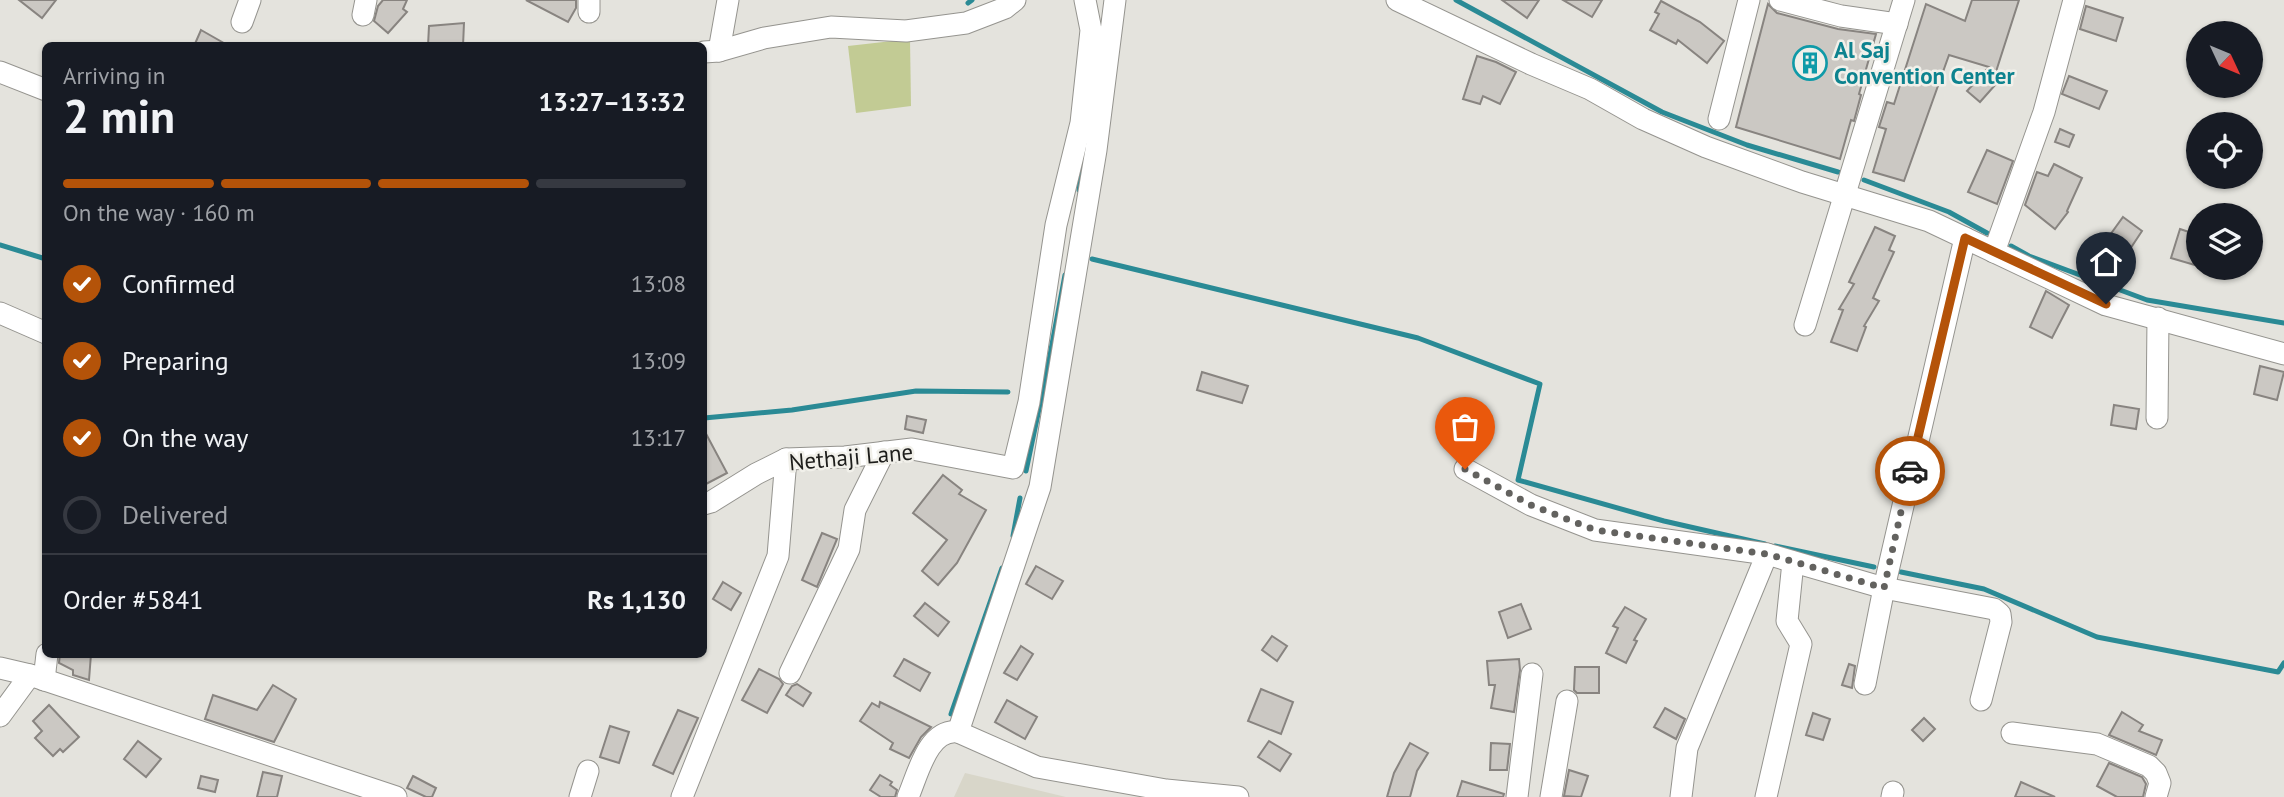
<!DOCTYPE html>
<meta charset="utf-8">
<style>
body{margin:0;font-family:"PT Sans",sans-serif;background:#20242c;color:#f1f3f6;height:100vh;display:flex;flex-direction:column;font-size:26px;white-space:nowrap}
*{box-sizing:border-box;margin:0}
p{font-size:23px;color:#9ea1a6}
.icon{flex:none;width:38px;height:38px;fill:none;stroke:currentColor;stroke-width:2;stroke-linecap:round;stroke-linejoin:round}
.map{position:relative;flex:1;overflow:hidden}
.details{position:absolute;left:42px;top:42px;width:665px;height:616px;display:flex;flex-direction:column;background:#171b24;border-radius:10px;box-shadow:0 2px 5px #0004}
.details>*{flex:none}
.needle{width:46px;rotate:134deg}
.buttons{position:absolute;left:2186px;top:21px;display:grid;gap:14px}
.buttons a{display:grid;place-items:center;width:77px;height:77px;border-radius:50%;background:#171b24;box-shadow:0 2px 5px #0004;font-size:35px}
.pin{position:absolute;display:grid;place-items:center;width:60px;height:60px;color:#fff;margin:-72px -30px;border-radius:50% 50% 50% 0;rotate:-45deg;box-shadow:0 0 7px #0007}
.pin .icon{rotate:45deg}
.courier{position:absolute;display:grid;place-items:center;width:70px;height:70px;margin:-35px;border:5px solid #b45309;border-radius:50%;background:#fff;color:#222;box-shadow:0 2px 9px #0007}
.summary em{font-style:normal;font-weight:600}
.summary div{display:flex;flex-direction:column-reverse}
.summary{display:flex;align-items:center;justify-content:space-between;height:119px;padding:0 21px}
h1{font-size:46px;font-weight:600;line-height:52px}
.bar{display:grid;grid-template-columns:repeat(4,1fr);gap:10px 7px;align-content:center;height:84px;padding:0 21px}
.bar i{height:9px;border-radius:5px;background:#363941}
.bar .selected{background:#b45309}
.bar p{grid-column:span 4}
.line{display:flex;align-items:center;gap:18px;padding:0 21px;border-top:2px solid #363941}
.line div{flex:1}
ol{padding:0 21px;list-style:none}
li{display:flex;align-items:center;gap:21px;height:77px}
li p{margin-inline-start:auto}
li .icon{padding:7px;border-radius:50%;background:#b45309;color:#fff;stroke-width:4}
li:last-child{color:#9ea1a6}
li i{width:38px;height:38px;border:4px solid #363941;border-radius:50%}
.map>svg:first-child{display:block}
.built{fill:#d8d6c9}
.green{fill:#c2cb94}
.lines{fill:none;stroke-linecap:round;stroke-linejoin:round}
.stream{stroke:#2a8a95;stroke-width:5}
.building{fill:#cbc8c3;stroke:#888480;stroke-width:2}
.minor-casing{stroke:#95948f;stroke-width:23}
.minor{stroke:#fff;stroke-width:21}
.done{stroke:#63625f;stroke-width:7;stroke-dasharray:0 12.6}
.route{stroke:#b45309;stroke-width:9}
.labels{text-anchor:middle;stroke-width:5;stroke-linejoin:round;paint-order:stroke}
.culture-label{font-size:23px;font-weight:bold;fill:#0d838f;stroke:#f1f0ea;text-anchor:start}
.street-label{font-size:23px;fill:#1d1d1b;stroke:#f1f0ea}
</style>
<div class="map">
<svg width="2284" height="797" viewBox="0 0 2284 797">
<rect width="100%" height="100%" fill="#e4e3dd"/>
<path class="built" d="M965 773 1066 797H954Z"/>
<path class="green" d="M910 39 911 106 856 113 848 46Z"/>
<g class="lines">
<g class="stream">
<path d="M1456 0 1662 112 1747 145 1838 172"/>
<path d="M968 3 972 0"/>
<path d="M1864 180 1949 212 1987 233"/>
<path d="M1079 190 1082 157"/>
<path d="M0 245 46 259"/>
<path d="M2011 246 2029 256 2147 300 2284 323"/>
<path d="M1092 259 1418 338 1540 384 1518 480 1664 521 1765 544"/>
<path d="M704 418 792 410 916 391 1008 392"/>
<path d="M1026 471 1047 371 1065 275"/>
<path d="M1013 536 1020 498"/>
<path d="M1775 546 1874 567"/>
<path d="M1901 572 1984 589 2097 637 2278 672 2284 663"/>
<path d="M951 714 1002 568"/>
</g>
</g>
<g class="building">
<path d="M19 0H56L42 18Z"/>
<path d="M383 0H407L403 9 407 12 388 33 374 21 378 6Z"/>
<path d="M526 0H576V8L568 22Z"/>
<path d="M1502 0H1539L1527 18Z"/>
<path d="M1563 0H1602L1592 17Z"/>
<path d="M1972 0H2019L1993 81 1996 84 1980 102 1967 91 1989 67 1949 55 1904 181 1873 172 1886 129 1879 127 1887 102 1894 104 1926 4 1965 21Z"/>
<path d="M1661 1 1700 22 1724 41 1707 63 1678 40 1676 44 1650 30 1659 14 1655 12Z"/>
<path d="M1768 4 1777 13 1838 29 1876 34 1859 94 1861 95 1854 121 1851 120 1840 159 1736 127Z"/>
<path d="M2086 6 2123 18 2116 41 2080 29Z"/>
<path d="M464 23 463 46H428L429 26Z"/>
<path d="M201 30 229 46H194Z"/>
<path d="M1477 56 1496 62 1516 72 1500 104 1483 96 1480 104 1463 99Z"/>
<path d="M2069 76 2107 91 2099 109 2062 94Z"/>
<path d="M2060 129 2074 135 2069 147 2055 142Z"/>
<path d="M1987 150 2013 161 1997 204 1968 192Z"/>
<path d="M2054 164 2082 178 2067 211 2068 212 2055 229 2025 205 2037 172 2048 176Z"/>
<path d="M2123 217 2142 231 2130 249 2110 235Z"/>
<path d="M1875 227 1895 236 1889 250 1894 252 1873 298 1879 301 1864 326 1866 327 1857 351 1831 342 1843 310 1839 309 1854 284 1849 282Z"/>
<path d="M2180 229 2198 235V266L2171 258Z"/>
<path d="M2046 291 2069 305 2052 338 2030 327Z"/>
<path d="M2260 366 2284 372 2277 400 2254 394Z"/>
<path d="M1202 372 1248 386 1242 403 1197 390Z"/>
<path d="M2114 405 2139 409 2136 429 2111 425Z"/>
<path d="M907 416 926 420 923 433 905 429Z"/>
<path d="M704 430 727 473 704 485Z"/>
<path d="M943 475 962 490 959 494 986 510 957 563 938 585 922 571 947 540 913 513Z"/>
<path d="M822 533 837 539 817 587 802 580Z"/>
<path d="M1036 566 1063 581 1052 599 1026 584Z"/>
<path d="M723 582 741 593 731 610 713 599Z"/>
<path d="M925 603 949 622 938 636 914 616Z"/>
<path d="M1521 604 1531 629 1508 638 1499 612Z"/>
<path d="M1625 607 1646 619 1634 640 1637 641 1626 663 1606 653 1618 628 1613 626Z"/>
<path d="M1272 636 1287 646 1277 661 1262 650Z"/>
<path d="M1021 646 1033 654 1017 680 1004 673Z"/>
<path d="M60 654H91L89 680 73 675V670L59 663Z"/>
<path d="M904 659 930 673 920 691 894 676Z"/>
<path d="M1519 659 1520 670 1514 712 1491 708 1495 685H1489L1487 661Z"/>
<path d="M1849 664 1855 666 1852 688 1842 685Z"/>
<path d="M1575 667H1599V693H1577L1574 690Z"/>
<path d="M759 669 779 679 783 684 767 713 742 700Z"/>
<path d="M797 684 811 693 803 706 786 695 792 686Z"/>
<path d="M273 685 296 699 274 742 205 719 213 695 257 710Z"/>
<path d="M1261 689 1293 702 1281 734 1248 721Z"/>
<path d="M1007 700 1037 717 1025 739 995 722Z"/>
<path d="M880 702 931 727 921 737 909 758 890 749 893 743 860 721 872 703 879 707Z"/>
<path d="M49 705 79 737 63 752 60 749 53 756 35 738 42 731 33 721Z"/>
<path d="M1665 708 1685 719 1676 739 1654 727Z"/>
<path d="M678 710 698 718 673 774 653 765Z"/>
<path d="M2122 712 2143 725 2139 731 2162 740 2156 755 2109 735Z"/>
<path d="M1813 713 1830 719 1823 740 1806 735Z"/>
<path d="M1924 718 1935 729 1923 741 1912 730Z"/>
<path d="M610 726 629 732 619 763 600 757Z"/>
<path d="M138 741 161 759 146 777 124 759Z"/>
<path d="M1269 741 1291 754 1280 771 1258 757Z"/>
<path d="M1410 743 1428 753 1417 771 1410 797H1387L1394 773Z"/>
<path d="M1491 743 1510 744 1507 770H1490Z"/>
<path d="M2109 763 2142 777 2146 784 2143 797H2117L2097 786Z"/>
<path d="M1569 770 1588 776 1581 797 1564 796Z"/>
<path d="M263 772 282 776 277 797H257Z"/>
<path d="M880 775 892 782 890 785 897 790 895 797H881L870 790Z"/>
<path d="M201 776 218 780 215 792 198 788Z"/>
<path d="M413 776 436 788 432 797H426L407 788Z"/>
<path d="M1462 781 1504 794 1503 797H1457Z"/>
<path d="M2021 782 2055 797H2015Z"/>
</g>
<g class="lines">
<g class="minor-casing">
<g id="minor">
<path d="M1397 0 1531 64 1590 89 1643 119 1706 147 1802 182 1929 221 2106 305 2284 354"/>
<path d="M1780 0 1841 16 1897 24"/>
<path d="M589 12V0"/>
<path d="M363 15 366 0"/>
<path d="M242 22 250 0"/>
<path d="M719 51 728 0"/>
<path d="M704 52 719 51 764 38 831 27 906 31 966 23 1005 8 1015 0"/>
<path d="M0 72 46 90"/>
<path d="M1719 119 1749 0"/>
<path d="M1994 252 2044 112 2074 0"/>
<path d="M0 313 46 333"/>
<path d="M1805 325 1904 0"/>
<path d="M2157 418 2158 318"/>
<path d="M1465 469 1531 505 1595 530 1767 554 1884 588 1994 609 2000 614 2001 622 1981 700"/>
<path d="M704 504 711 502 756 474 786 459 845 457 912 449 1013 468 1029 402 1056 225 1081 123 1091 30 1085 0"/>
<path d="M0 668 30 675 396 797"/>
<path d="M790 673 849 549 855 510 884 452"/>
<path d="M44 680 47 654"/>
<path d="M1865 684 1884 588 1965 238"/>
<path d="M0 716 30 675"/>
<path d="M958 732 1040 487 1096 150 1115 0"/>
<path d="M2012 733 2097 744 2149 766 2156 773 2160 783 2156 797"/>
<path d="M580 797 588 771"/>
<path d="M682 797 778 556 786 459"/>
<path d="M908 797C918 774 928 728 958 732L1037 767 1166 790 1238 797"/>
<path d="M1517 797 1532 674"/>
<path d="M1551 797 1567 701"/>
<path d="M1681 797 1687 748 1767 554"/>
<path d="M1766 797 1801 644 1787 621 1793 562"/>
<path d="M1892 797 1893 792"/>
</g>
</g>
<use href="#minor" class="minor"/>
</g>
<g class="lines">
<path class="done" d="M1465 469 1531 505 1595 530 1767 554 1884 588 1910 471"/>
<path class="route" d="M1910 471 1965 238 2106 304"/>
</g>
<defs>
<g id="building-ring" transform="scale(1.75)"><circle r="9.5" fill="#f1f0ea" stroke="#0f9aa8" stroke-width="1.5"/><path d="M-4-6H4V6H1V3H-1V6H-4ZM-2.5-4.3h1.7v1.8h-1.7ZM.8-4.3h1.7v1.8H.8ZM-2.5-1h1.7V.8h-1.7ZM.8-1h1.7V.8H.8Z" fill="#0f9aa8"/></g>
</defs>
<g fill-rule="evenodd">
<use href="#building-ring" x="1810" y="63"/>
</g>
<g class="labels">
<g class="culture-label">
<text x="1834" y="58">Al Saj<tspan x="1834" dy="26">Convention Center</tspan></text>
</g>
<g class="street-label">
<text transform="translate(851 457) rotate(-5)" y="8">Nethaji Lane</text>
</g>
</g>
</svg>
<div class="buttons">
<a><svg class="needle" viewBox="-14 -14 28 28"><path d="M0-13l5 13h-10z" fill="#e53935"/><path d="M0 13l5-13h-10z" fill="#9ea1a6"/></svg></a>
<a><svg class="icon" aria-label="locate" viewBox="0 0 24 24"><circle cx="12" cy="12" r="6"/><path d="M12 2v4M12 18v4M2 12h4M18 12h4"/></svg></a>
<a><svg class="icon" aria-label="layers" viewBox="0 0 24 24"><path d="M12 4l9 5-9 5-9-5zM3 14l9 5 9-5"/></svg></a>
</div>
<div class="pin" style="left:1465px;top:469px;background:#ea580c"><svg class="icon" aria-label="bag" viewBox="0 0 24 24"><path d="M5 8h14l-1 12H6zM9 8a3 3 0 0 1 6 0"/></svg></div>
<div class="pin" style="left:2106px;top:304px;background:#1f2937"><svg class="icon" aria-label="home" viewBox="0 0 24 24"><path d="M3 11l9-7 9 7M6 9v11h12V9"/></svg></div>
<div class="courier" style="left:1910px;top:471px"><svg class="icon" aria-label="car" viewBox="0 0 24 24"><path d="M5 17H2v-5l4-1 3-4h7l3 4 3 1v5h-3M9 17h6M6 11h13"/><circle cx="7" cy="17" r="2"/><circle cx="17" cy="17" r="2"/></svg></div>
<section class="details">
<div class="summary"><div><h1>2 min</h1><p>Arriving in</p></div><em>13:27–13:32</em></div>
<div class="bar"><i class="selected"></i><i class="selected"></i><i class="selected"></i><i></i><p>On the way · 160 m</p></div>
<ol>
<li><svg class="icon" aria-label="check" viewBox="0 0 24 24"><path d="M5 12l5 5 9-10"/></svg>Confirmed<p>13:08</p></li>
<li><svg class="icon" aria-label="check" viewBox="0 0 24 24"><path d="M5 12l5 5 9-10"/></svg>Preparing<p>13:09</p></li>
<li><svg class="icon" aria-label="check" viewBox="0 0 24 24"><path d="M5 12l5 5 9-10"/></svg>On the way<p>13:17</p></li>
<li><i></i>Delivered</li>
</ol>
<div class="line" style="height:91px"><div>Order #5841</div><b>Rs 1,130</b></div>
</section>
</div>
